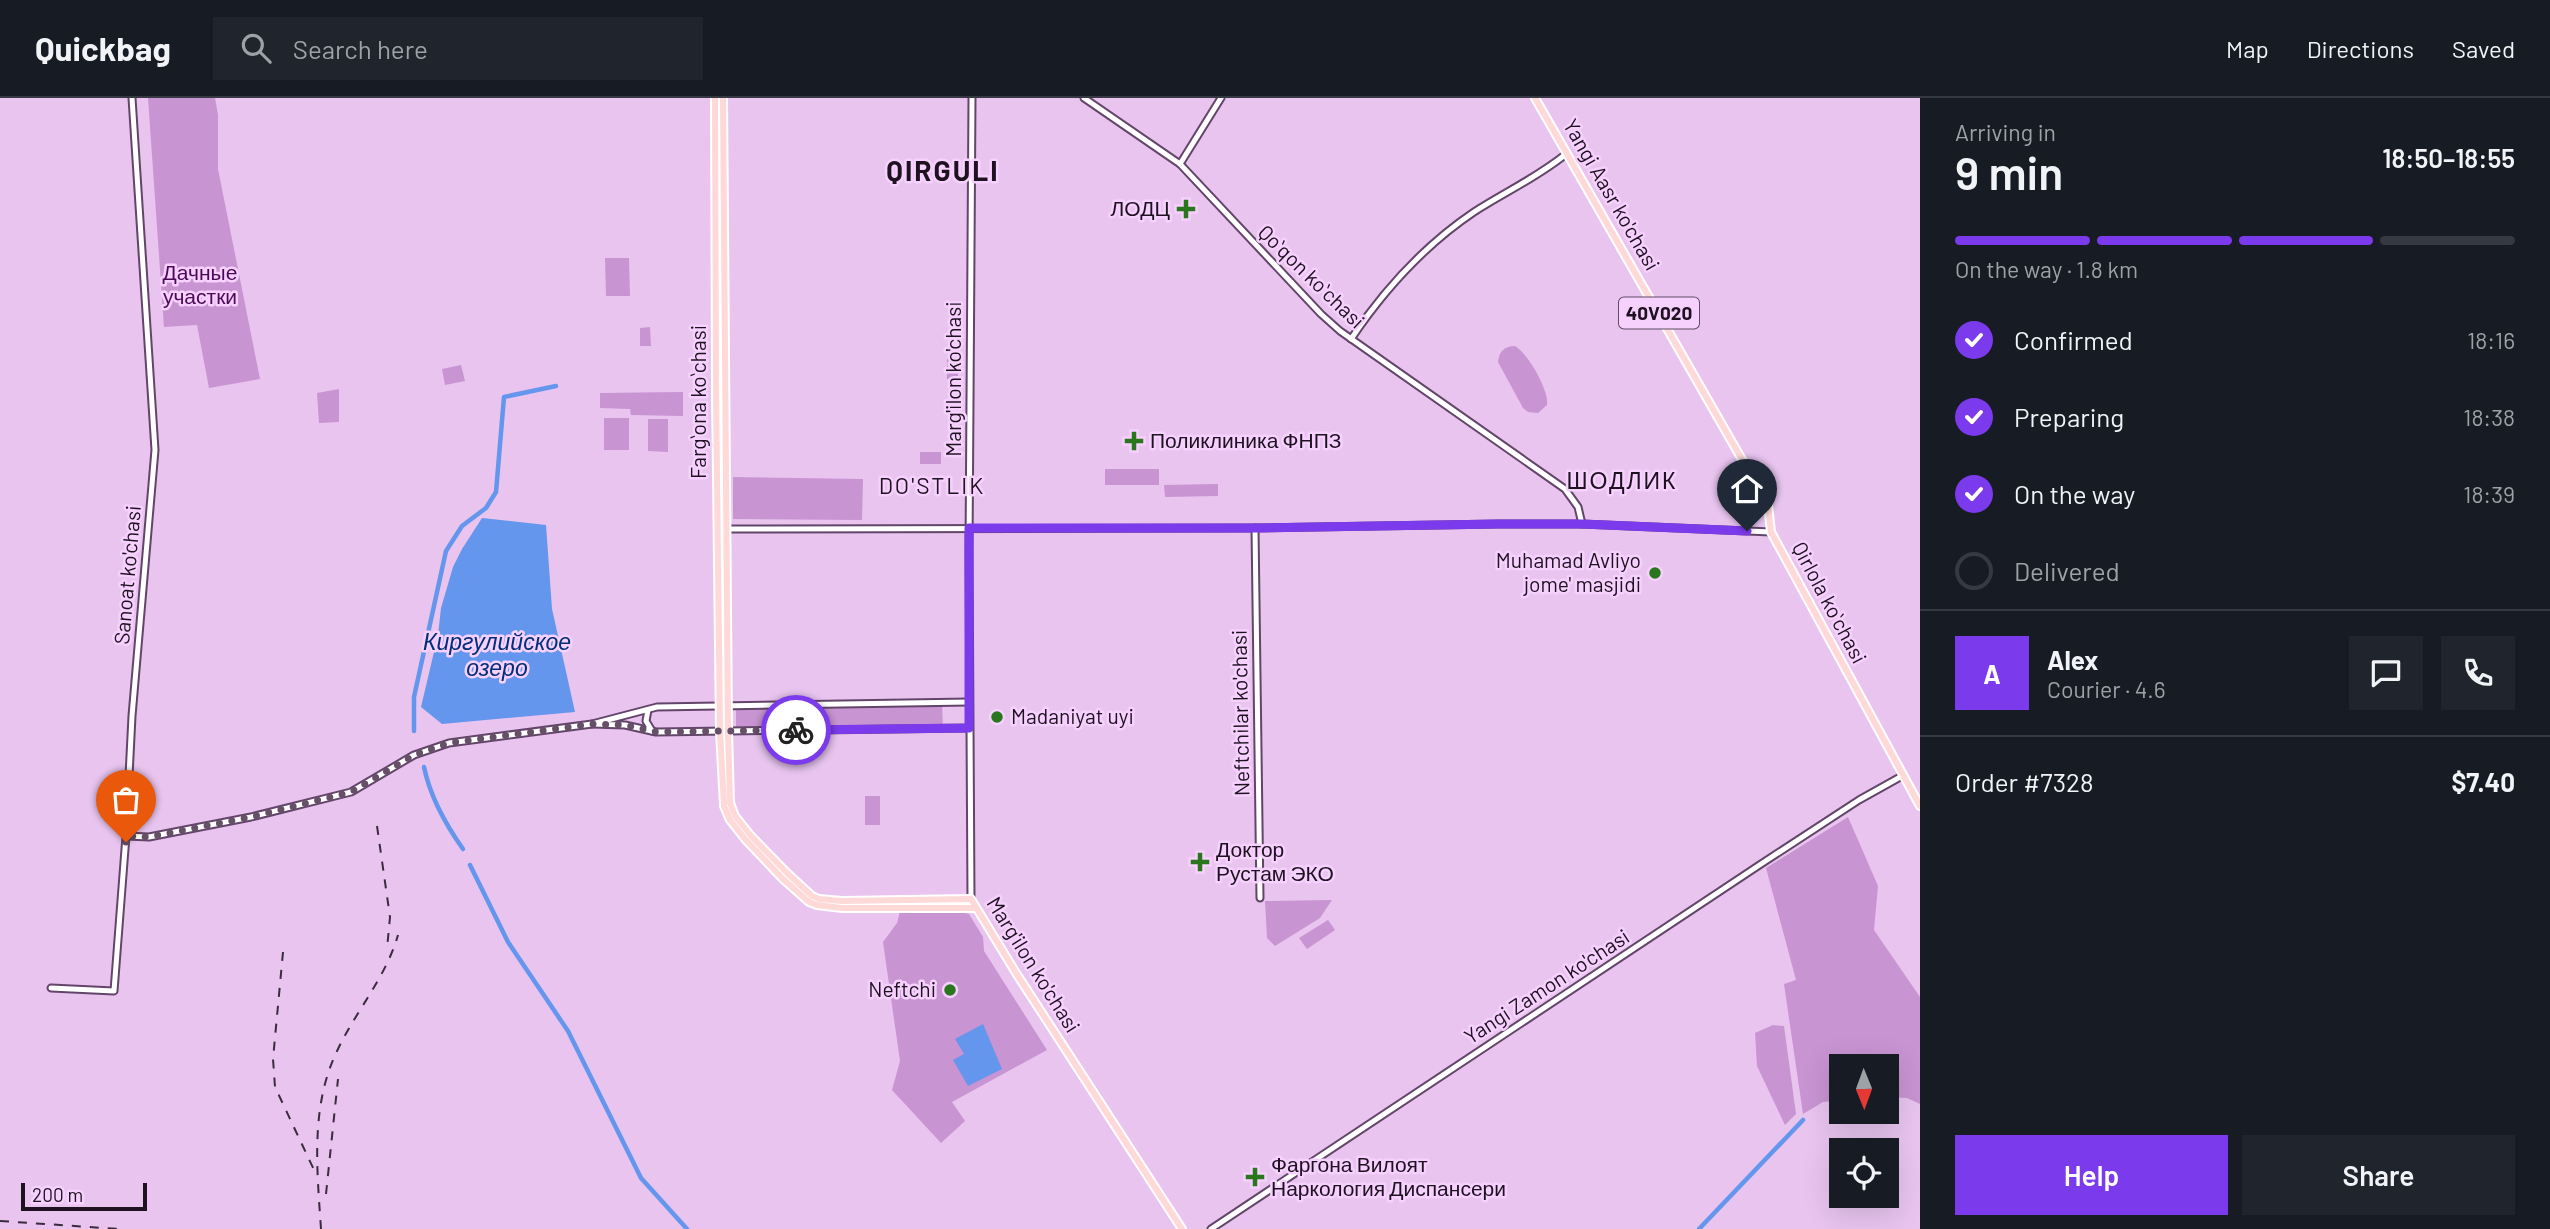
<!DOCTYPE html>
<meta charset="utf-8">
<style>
body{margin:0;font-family:Barlow,sans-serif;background:#20242c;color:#f1f3f6;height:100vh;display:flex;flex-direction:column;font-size:26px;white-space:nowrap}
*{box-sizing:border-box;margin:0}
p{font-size:23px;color:#9ea1a6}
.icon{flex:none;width:38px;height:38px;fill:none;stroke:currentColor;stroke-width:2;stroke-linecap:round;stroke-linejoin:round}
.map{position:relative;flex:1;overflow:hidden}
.sheet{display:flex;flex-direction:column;background:#171b24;width:630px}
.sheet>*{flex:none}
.needle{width:46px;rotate:179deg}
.tools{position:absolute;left:1829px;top:956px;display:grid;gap:14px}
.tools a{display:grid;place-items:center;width:70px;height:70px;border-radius:0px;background:#171b24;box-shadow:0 7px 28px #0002;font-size:35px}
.scale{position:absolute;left:21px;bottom:18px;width:126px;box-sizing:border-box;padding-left:7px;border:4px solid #1e1120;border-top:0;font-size:19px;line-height:24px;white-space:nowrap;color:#1e1120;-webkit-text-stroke:5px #f6d1fd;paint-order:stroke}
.pin{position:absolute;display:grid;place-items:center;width:60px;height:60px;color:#fff;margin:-72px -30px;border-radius:50% 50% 50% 0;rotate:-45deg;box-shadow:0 0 7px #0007}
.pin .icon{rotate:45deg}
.courier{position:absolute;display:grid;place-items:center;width:70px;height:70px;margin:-35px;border:5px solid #7c3aed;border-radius:50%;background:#fff;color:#222;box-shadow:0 2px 9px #0007}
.head em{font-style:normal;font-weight:600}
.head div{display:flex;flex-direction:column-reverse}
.head{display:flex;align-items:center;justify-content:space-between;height:119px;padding:0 35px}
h1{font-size:46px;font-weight:600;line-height:52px}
.bar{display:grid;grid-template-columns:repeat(4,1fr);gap:10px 7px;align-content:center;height:84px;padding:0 35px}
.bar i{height:9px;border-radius:5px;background:#363941}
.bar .on{background:#7c3aed}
.bar p{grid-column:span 4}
.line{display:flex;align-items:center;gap:18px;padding:0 35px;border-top:2px solid #363941}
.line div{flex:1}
.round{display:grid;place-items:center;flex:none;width:74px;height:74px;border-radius:0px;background:#20242c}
ol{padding:0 35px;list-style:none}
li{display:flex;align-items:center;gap:21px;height:77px}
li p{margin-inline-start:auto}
li .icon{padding:7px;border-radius:50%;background:#7c3aed;color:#fff;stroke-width:4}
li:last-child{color:#9ea1a6}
li i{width:38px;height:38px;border:4px solid #363941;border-radius:50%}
.button{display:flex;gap:14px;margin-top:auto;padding:14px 35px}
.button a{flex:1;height:80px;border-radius:0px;background:#7c3aed;color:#fff;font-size:28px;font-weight:600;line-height:80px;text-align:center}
.button a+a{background:#20242c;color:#f1f3f6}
header{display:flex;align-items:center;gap:42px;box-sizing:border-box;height:98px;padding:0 35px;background:#171b24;border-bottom:2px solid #363941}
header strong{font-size:33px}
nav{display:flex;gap:38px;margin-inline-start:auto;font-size:24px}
.search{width:490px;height:63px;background:#20242c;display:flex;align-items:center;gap:18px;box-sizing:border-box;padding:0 24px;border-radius:0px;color:#9ea1a6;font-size:26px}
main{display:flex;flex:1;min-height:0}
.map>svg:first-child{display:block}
.green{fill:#c894d2}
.water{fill:#6496ed}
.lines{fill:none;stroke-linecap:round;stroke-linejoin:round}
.canal{stroke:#6496ed;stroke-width:4.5}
.tertiary-casing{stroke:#634569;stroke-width:9}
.primary-casing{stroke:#fff;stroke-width:10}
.tertiary{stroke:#fff;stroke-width:5}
.primary{stroke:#fed9d8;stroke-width:6}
.rail{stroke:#3b2b3e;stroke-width:2;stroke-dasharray:9 9;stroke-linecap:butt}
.done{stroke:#655068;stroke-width:7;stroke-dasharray:0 12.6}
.route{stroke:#7c3aed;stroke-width:9}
.poi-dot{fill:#2a761c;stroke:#f6d1fd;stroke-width:2.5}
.labels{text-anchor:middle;stroke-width:5;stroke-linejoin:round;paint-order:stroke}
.shield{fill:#f6d1fd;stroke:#5f4b62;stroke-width:2}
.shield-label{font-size:19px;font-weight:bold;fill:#1e1120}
.street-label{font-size:21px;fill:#1e1120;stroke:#f6d1fd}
.poi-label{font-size:21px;fill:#1e1120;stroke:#f6d1fd;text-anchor:start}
.park-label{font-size:21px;fill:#4d0959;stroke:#f6d1fd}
.neighbourhood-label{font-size:23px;letter-spacing:2px;fill:#1e1120;stroke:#f6d1fd}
.water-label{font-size:23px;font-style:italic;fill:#032f7a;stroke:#f6d1fd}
.district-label{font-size:28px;font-weight:bold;letter-spacing:2px;fill:#1e1120;stroke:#f6d1fd}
</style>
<header>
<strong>Quickbag</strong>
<div class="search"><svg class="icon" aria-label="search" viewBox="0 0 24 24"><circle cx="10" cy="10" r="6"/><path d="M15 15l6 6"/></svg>Search here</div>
<nav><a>Map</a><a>Directions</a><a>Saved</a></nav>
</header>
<main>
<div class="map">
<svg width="1920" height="1131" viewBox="0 0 1920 1131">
<rect width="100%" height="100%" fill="#e8c4ef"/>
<g class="green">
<path d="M148 0H215L218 17V71L260 281 209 290 197 227 164 229Z"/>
<path d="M605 160H629L630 198H606Z"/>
<path d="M650 229 651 248H640V230Z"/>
<path d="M1515 248C1528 256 1549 292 1547 307L1538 315 1528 314 1523 310 1498 264C1499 253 1505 248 1515 248Z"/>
<rect x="947" y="261" width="11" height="20"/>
<path d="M461 267 465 283 445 287 442 271Z"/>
<path d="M339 291V324L319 325 317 295Z"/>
<path d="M683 294V318L631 317 630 311 600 310V295Z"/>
<rect x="604" y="320" width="25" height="32"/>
<path d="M648 321H668V354L648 353Z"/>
<rect x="920" y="354" width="21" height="12"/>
<rect x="1105" y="371" width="54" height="16"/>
<path d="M733 379 863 381 862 422 733 421Z"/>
<path d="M1218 386V398L1165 399 1164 387Z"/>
<path d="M942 604 943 631 736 633V607Z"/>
<rect x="865" y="698" width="15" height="29"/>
<path d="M1848 719 1878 788 1874 832 1920 899V1006L1907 1000 1887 999 1886 968H1841V1002L1823 1004 1803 1016 1784 886 1796 882 1766 770Z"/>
<path d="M1332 802 1320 820 1275 848 1267 840 1265 803Z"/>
<path d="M951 812 969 816 983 839 984 853 1047 952 952 1004 965 1023 941 1045 892 992 900 963 883 844 897 825 900 813Z"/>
<path d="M1328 822 1335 832 1307 851 1299 840Z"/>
<path d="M1773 927 1784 928 1796 1016 1785 1027 1757 968 1755 935Z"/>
</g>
<g class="water">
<path d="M482 420 546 427 552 511 575 614 442 626 421 609 438 537 441 510 453 469 462 451Z"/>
<path d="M983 926 1002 971 968 988 953 962 964 956 955 941Z"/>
</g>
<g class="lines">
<g class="canal">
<path d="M414 633V599L446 453 462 428 486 410 496 394 504 299 556 288"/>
<path d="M424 669C430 698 446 727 463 751"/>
<path d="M470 767 508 844 568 933 641 1080 687 1131"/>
<path d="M1699 1131 1803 1022"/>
</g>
<g class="tertiary-casing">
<g id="tertiary">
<path d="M1084 0 1180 66 1321 216 1340 233 1565 391 1578 409 1582 426"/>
<path d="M1180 66 1221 0"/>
<path d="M1351 241C1384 192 1425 147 1474 114 1505 94 1538 79 1566 56"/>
<path d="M1255 430 1260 800"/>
<path d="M719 431 1255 430 1498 426H1582L1771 434"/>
<path d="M969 604 657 609 592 626 625 627 656 634 969 630"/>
<path d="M648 612 646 623 652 633"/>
<path d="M126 738 149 739 251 719 351 694 414 657 449 645 592 626"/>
<path d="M971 801 969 453 972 0"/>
<path d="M51 890 114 893 126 738 132 618 155 352 132 0"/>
<path d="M1211 1131 1761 766 1859 702 1902 678"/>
</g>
</g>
<g class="primary-casing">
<g id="primary">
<path d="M715 0 716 293 720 633 724 708 730 722 745 741 783 781 809 804 817 807 842 810H974"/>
<path d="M723 0 728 633 730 705 735 718 751 738 787 775 812 798 819 801 842 803 971 801 1016 875 1182 1131"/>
<path d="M1535 0 1760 393 1768 407 1771 434 1920 708"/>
</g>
</g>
<use href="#tertiary" class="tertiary"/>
<use href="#primary" class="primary"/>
<g class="rail">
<path d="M377 728 390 819 387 851"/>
<path d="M283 854 273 961 275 989 315 1074"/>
<path d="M326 1096 338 981"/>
<path d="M0 1123 119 1131"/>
<path d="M321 1131C317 1071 310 1007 338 951 356 913 386 879 398 837"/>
</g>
</g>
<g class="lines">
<path class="done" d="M126 744V738L149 739 251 719 351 694 414 657 449 645 592 626 625 627 656 634 796 632"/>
<path class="route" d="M796 632 969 630V430H1255L1498 426H1582L1747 433"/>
</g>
<g class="poi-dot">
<path d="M1182.5 100.5h7v7h7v7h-7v7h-7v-7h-7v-7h7z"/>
<path d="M1130.5 332.5h7v7h7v7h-7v7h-7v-7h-7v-7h7z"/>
<circle cx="1655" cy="475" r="7"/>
<circle cx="997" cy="619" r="7"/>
<path d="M1196.5 753.5h7v7h7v7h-7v7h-7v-7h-7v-7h7z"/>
<circle cx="950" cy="892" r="7"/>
<path d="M1251.5 1068.5h7v7h7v7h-7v7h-7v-7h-7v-7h7z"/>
</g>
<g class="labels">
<rect class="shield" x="1619" y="199.5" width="80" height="31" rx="5"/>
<g class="shield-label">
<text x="1659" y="222">40V020</text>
</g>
<g class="street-label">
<text transform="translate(1611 97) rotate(60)" y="7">Yangi Aasr ko'chasi</text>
<text transform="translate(1311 179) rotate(44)" y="7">Qoʻqon koʻchasi</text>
<text transform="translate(954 281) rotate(-90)" y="7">Marg'ilon ko'chasi</text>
<text transform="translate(699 304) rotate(-90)" y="7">Fargʻona koʻchasi</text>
<text transform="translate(128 477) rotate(-85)" y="7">Sanoat ko'chasi</text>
<text transform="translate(1829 505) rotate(62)" y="7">Qirlola koʻchasi</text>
<text transform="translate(1241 615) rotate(-91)" y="7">Neftchilar ko'chasi</text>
<text transform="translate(1033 867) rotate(58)" y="7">Marg'ilon ko'chasi</text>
<text transform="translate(1547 889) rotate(-33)" y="7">Yangi Zamon ko'chasi</text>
</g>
<g class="poi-label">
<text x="1170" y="118" text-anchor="end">ЛОДЦ</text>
<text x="1150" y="350">Поликлиника ФНПЗ</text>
<text x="1641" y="470" text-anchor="end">Muhamad Avliyo<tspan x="1641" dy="24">jome' masjidi</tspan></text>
<text x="1011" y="626">Madaniyat uyi</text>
<text x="1216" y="759">Доктор<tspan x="1216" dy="24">Рустам ЭКО</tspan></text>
<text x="936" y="899" text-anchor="end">Neftchi</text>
<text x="1271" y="1074">Фаргона Вилоят<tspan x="1271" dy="24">Наркология Диспансери</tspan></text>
</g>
<g class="park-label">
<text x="200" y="182">Дачные<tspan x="200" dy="24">участки</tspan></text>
</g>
<g class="neighbourhood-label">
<text x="1622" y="391">ШОДЛИК</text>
<text x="932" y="396">DO'STLIK</text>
</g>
<g class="water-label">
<text x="497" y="552">Киргулийское<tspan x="497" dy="26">озеро</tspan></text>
</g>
<g class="district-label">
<text x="943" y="83">QIRGULI</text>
</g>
</g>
</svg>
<div class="tools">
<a><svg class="needle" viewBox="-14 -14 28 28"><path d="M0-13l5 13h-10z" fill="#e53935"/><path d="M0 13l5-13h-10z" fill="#9ea1a6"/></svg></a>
<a><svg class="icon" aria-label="locate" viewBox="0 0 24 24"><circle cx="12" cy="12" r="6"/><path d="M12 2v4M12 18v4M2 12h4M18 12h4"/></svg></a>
</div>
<div class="scale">200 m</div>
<div class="pin" style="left:126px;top:744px;background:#ea580c"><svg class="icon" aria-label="bag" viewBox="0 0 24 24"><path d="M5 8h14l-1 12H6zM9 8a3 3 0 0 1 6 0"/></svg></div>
<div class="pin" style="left:1747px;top:433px;background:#1f2937"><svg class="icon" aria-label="home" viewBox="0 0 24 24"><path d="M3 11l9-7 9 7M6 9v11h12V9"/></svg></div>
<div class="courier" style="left:796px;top:632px"><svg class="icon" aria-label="bike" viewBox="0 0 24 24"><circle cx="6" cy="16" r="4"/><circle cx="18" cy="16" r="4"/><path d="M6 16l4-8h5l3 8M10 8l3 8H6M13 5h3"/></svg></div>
</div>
<section class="sheet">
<div class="head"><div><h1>9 min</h1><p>Arriving in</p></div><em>18:50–18:55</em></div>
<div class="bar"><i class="on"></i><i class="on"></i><i class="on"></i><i></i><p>On the way · 1.8 km</p></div>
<ol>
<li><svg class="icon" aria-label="check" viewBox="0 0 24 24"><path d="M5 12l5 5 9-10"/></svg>Confirmed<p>18:16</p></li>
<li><svg class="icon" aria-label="check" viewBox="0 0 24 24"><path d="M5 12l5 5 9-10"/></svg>Preparing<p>18:38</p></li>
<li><svg class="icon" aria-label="check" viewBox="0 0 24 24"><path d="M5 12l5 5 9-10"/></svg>On the way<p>18:39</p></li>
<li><i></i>Delivered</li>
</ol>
<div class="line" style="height:126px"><b class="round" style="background:#7c3aed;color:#fff">A</b><div><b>Alex</b><p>Courier · 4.6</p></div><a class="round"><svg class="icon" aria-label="chat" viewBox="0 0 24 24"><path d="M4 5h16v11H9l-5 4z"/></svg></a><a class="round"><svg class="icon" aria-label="phone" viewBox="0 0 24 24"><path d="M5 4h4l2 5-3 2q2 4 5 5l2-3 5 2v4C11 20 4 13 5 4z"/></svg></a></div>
<div class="line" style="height:91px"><div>Order #7328</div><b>$7.40</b></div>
<div class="button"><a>Help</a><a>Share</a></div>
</section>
</main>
